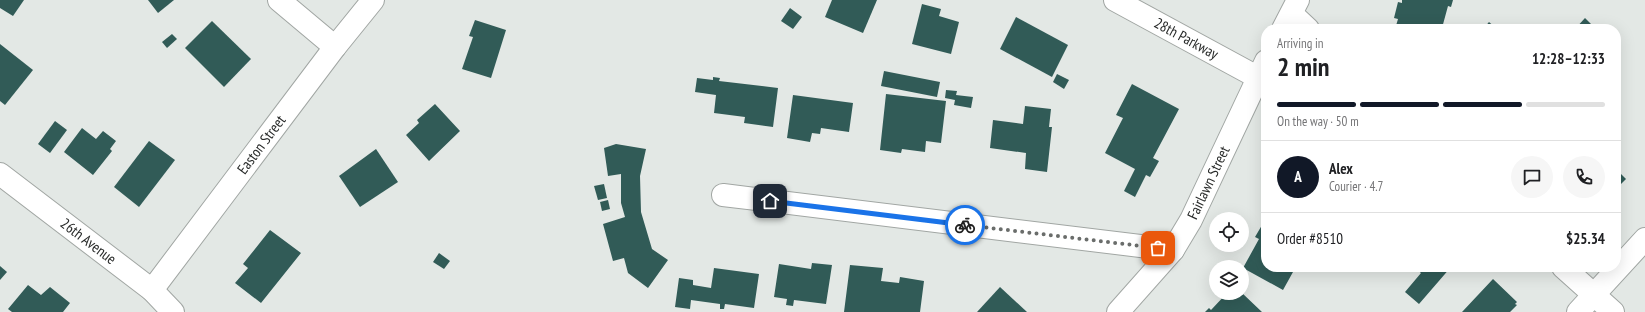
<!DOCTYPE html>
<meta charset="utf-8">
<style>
body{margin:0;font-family:"PT Sans Narrow",sans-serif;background:#f6f6f6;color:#202124;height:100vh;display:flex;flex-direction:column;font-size:15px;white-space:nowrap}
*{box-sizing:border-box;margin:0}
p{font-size:13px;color:#757577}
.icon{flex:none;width:22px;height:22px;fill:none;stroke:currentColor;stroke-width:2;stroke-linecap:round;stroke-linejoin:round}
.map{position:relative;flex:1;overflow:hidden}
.details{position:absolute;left:1261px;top:24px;width:360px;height:248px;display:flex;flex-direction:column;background:#fff;border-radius:16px;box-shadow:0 4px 16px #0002}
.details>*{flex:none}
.fabs{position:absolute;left:1209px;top:212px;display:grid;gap:8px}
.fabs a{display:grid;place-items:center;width:40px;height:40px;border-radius:50%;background:#fff;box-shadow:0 4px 16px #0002;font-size:20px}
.pin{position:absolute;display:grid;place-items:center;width:34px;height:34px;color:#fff;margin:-17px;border-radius:8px;box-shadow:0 2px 6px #0006}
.courier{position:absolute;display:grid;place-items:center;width:40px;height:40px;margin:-20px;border:3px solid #1a73e8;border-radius:50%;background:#fff;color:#222;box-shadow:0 1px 5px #0007}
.summary em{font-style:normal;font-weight:600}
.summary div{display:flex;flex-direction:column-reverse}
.summary{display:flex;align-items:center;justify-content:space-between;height:68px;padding:0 16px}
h1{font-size:26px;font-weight:600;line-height:30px}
.bar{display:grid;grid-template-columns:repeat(4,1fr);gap:6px 4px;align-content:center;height:48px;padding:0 16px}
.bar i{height:5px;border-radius:3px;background:#e0e0e0}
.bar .current{background:#111827}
.bar p{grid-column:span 4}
.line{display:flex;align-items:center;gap:10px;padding:0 16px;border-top:1px solid #e0e0e0}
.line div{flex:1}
.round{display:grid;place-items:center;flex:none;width:42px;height:42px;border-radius:21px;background:#f6f6f6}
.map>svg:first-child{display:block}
.building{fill:#315b57}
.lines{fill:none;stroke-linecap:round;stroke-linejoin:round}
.minor-casing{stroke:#a1a6a3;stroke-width:24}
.minor{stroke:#fff;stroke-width:22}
.done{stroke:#6a6d6b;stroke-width:4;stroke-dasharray:0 7.2}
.route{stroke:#1a73e8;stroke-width:5}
.labels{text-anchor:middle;stroke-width:4;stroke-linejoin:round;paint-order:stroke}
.street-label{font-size:15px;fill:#292b2a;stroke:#f0f5f3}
</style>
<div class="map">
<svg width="1645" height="312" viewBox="0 0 1645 312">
<rect width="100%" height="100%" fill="#e3e8e5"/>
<g class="building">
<path d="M0 0H24L13 16 0 8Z"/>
<path d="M148 0H174L158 13Z"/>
<path d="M832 0H877L863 33 825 17Z"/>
<path d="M1402 0H1453L1451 7 1448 6 1442 28 1395 29 1398 19 1394 18 1398 2 1402 3Z"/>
<path d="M922 4 941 9 939 16 959 22 951 54 912 44Z"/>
<path d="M790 8 802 17 793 29 781 21Z"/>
<path d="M1016 17 1068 45 1052 77 1000 49Z"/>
<path d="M1585 18 1595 28 1575 29Z"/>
<path d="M475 20 506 30 491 78 462 69 473 37 469 36Z"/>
<path d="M212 21 251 59 224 87 185 48Z"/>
<path d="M1489 22 1497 29H1483Z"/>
<path d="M172 34 177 39 167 48 162 42Z"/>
<path d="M0 44 33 70 5 105 0 101Z"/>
<path d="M884 71 940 82 937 97 881 86Z"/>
<path d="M1057 74 1069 80 1064 89 1053 82Z"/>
<path d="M713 77 720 78 719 81 778 88 773 127 744 123 745 117 714 113 716 95 695 92 697 78 713 80Z"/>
<path d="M1132 84 1179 109 1153 158 1159 161 1150 177 1146 175 1135 197 1124 191 1135 169 1105 153 1123 118 1116 115Z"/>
<path d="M946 90 957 91 956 95 973 97 971 108 954 105 955 100 945 98Z"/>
<path d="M886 94 946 101 941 143 926 141 925 152 902 149 901 153 880 150Z"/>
<path d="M793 95 853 103 849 132 821 128 820 134 812 133 810 142 787 138Z"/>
<path d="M435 104 460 131 429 161 406 135 419 123 417 120Z"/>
<path d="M1025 106 1051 109 1049 127H1052L1047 172 1025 169 1026 153 990 148 993 120 1023 124Z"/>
<path d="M55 121 67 130 50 153 38 144Z"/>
<path d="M82 128 96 139 103 131 116 141 110 149 112 151 93 175 64 152Z"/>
<path d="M149 141 175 160 139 207 114 187Z"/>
<path d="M616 144 646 149 640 176 641 212 652 249 668 260 648 288 628 273 624 258 613 261 603 224 625 217 621 203V174L608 176 604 148Z"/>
<path d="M376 149 398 182 360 207 339 176Z"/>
<path d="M1616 169 1626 179 1616 189Z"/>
<path d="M604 184 607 198 598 200 594 186Z"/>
<path d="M608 200 610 209 602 211 600 202Z"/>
<path d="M1265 220 1266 267H1284L1293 272 1283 290 1243 268 1259 239 1255 237Z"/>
<path d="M270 230 301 253 261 303 235 283 248 268 243 264Z"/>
<path d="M439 253 450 261 444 269 433 262Z"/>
<path d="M812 263 832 265 826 304 794 300 793 306 786 305 787 299 774 297 779 264 811 269Z"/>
<path d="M850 265 883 268 881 281 899 283 900 277 924 281 920 312H844Z"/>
<path d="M0 266 7 272 0 280Z"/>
<path d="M1414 267H1451L1419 304 1405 292 1421 273Z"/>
<path d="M714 268 759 274 754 308 725 304 724 309H720V304L691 300 690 309 675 307 679 278 693 280V285L711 288Z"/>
<path d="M1493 279 1517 302 1515 304 1517 305 1510 312H1462Z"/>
<path d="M28 285 41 295 50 287 70 303 63 312H12L8 309Z"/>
<path d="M1000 287 1027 312H977Z"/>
<path d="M1227 293H1242L1262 312H1205L1209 308 1211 310Z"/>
</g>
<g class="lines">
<g class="minor-casing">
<g id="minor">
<path d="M279 0 335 47"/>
<path id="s1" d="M1115 0 1257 77"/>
<path d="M1292 14 1308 29"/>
<path d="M1283 29 1298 0"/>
<path id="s2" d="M0 174 152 290 173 312"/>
<path d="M723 195 1173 250"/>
<path d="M1563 267 1613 312"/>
<path id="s3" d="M152 290 335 47 373 0"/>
<path id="s4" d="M1118 312 1173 250 1191 220 1266 61"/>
<path d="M1578 312 1645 239"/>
</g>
</g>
<use href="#minor" class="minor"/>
</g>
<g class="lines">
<path class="done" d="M965 225 1158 248"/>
<path class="route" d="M770 201 965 225"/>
</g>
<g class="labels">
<g class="street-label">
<text dy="5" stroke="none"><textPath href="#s1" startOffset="81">28th Parkway</textPath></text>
<text dy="5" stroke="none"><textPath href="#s3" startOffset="182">Easton Street</textPath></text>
<text dy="5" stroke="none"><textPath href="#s4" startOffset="159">Fairlawn Street</textPath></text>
<text dy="5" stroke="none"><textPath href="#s2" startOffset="111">26th Avenue</textPath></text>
</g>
</g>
</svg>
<div class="fabs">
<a><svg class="icon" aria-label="locate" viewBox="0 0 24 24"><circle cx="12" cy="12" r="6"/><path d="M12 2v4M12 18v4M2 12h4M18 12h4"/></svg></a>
<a><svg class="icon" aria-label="layers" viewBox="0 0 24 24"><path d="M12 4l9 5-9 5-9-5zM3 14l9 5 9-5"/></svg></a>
</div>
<div class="pin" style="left:1158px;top:248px;background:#ea580c"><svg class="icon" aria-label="bag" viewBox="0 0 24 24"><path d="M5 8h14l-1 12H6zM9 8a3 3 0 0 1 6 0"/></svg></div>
<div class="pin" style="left:770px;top:201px;background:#1f2937"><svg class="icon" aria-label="home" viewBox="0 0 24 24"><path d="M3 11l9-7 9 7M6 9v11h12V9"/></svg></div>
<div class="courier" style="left:965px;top:225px"><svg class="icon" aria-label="bike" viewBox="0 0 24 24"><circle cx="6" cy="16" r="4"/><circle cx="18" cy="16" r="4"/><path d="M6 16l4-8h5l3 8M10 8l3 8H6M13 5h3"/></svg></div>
<section class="details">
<div class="summary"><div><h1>2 min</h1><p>Arriving in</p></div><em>12:28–12:33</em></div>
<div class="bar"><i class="current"></i><i class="current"></i><i class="current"></i><i></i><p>On the way · 50 m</p></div>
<div class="line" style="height:72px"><b class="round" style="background:#111827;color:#fff">A</b><div><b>Alex</b><p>Courier · 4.7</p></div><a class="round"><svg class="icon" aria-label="chat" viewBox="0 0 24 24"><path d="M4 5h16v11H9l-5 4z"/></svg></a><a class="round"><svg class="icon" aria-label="phone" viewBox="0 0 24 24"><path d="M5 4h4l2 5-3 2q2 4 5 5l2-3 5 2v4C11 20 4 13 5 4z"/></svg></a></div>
<div class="line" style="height:52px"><div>Order #8510</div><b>$25.34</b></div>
</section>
</div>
